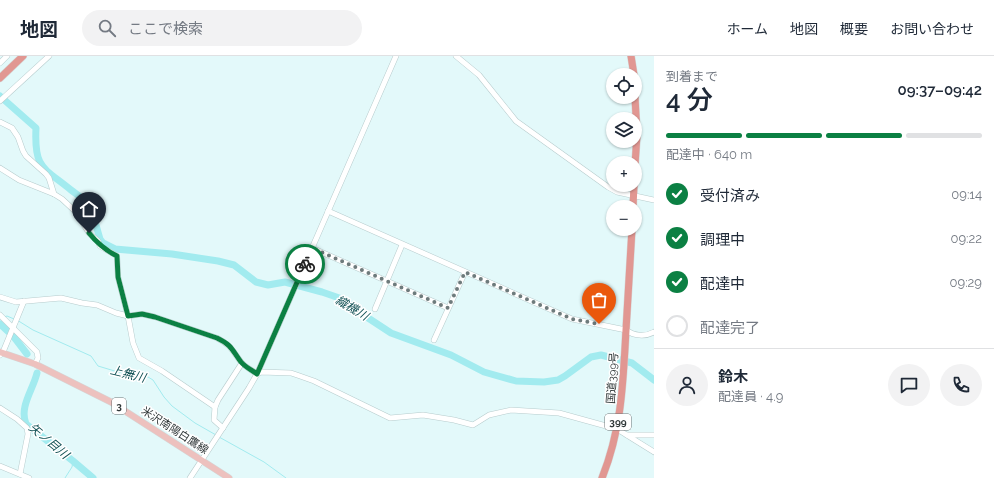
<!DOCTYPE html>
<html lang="ja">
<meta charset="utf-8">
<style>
body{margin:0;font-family:Raleway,"Noto Sans JP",sans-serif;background:#f2f2f3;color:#1f2937;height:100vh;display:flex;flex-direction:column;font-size:15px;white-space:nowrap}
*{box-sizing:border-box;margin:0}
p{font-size:13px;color:#747a83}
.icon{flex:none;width:22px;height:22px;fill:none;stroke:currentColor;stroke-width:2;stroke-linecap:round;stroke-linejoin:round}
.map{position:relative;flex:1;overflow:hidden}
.panel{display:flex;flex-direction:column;background:#fff;width:340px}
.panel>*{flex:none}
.fabs{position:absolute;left:606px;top:12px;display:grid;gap:8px}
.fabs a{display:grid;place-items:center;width:36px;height:36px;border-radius:50%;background:#fff;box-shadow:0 1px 3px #0004;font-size:20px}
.pin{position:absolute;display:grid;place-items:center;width:34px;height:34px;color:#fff;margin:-41px -17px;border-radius:50% 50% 50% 0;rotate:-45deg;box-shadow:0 0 4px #0007}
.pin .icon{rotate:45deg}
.courier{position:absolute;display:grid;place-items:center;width:40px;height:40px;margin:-20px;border:3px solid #0b8043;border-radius:50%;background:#fff;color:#222;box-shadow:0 1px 5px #0007}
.summary em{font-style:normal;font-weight:600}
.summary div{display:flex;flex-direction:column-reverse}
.summary{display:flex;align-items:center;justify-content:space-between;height:68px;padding:0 12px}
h1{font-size:26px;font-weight:600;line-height:30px}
.bar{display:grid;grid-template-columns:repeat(4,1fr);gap:6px 4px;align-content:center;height:48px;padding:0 12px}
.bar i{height:5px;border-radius:3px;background:#e0e1e3}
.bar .on{background:#0b8043}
.bar p{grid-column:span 4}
.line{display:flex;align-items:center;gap:10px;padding:0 12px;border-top:1px solid #e0e1e3}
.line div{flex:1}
.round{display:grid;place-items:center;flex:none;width:42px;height:42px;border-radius:21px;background:#f2f2f3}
ol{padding:0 12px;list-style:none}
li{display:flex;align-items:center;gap:12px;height:44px}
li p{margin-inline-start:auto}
li .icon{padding:4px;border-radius:50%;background:#0b8043;color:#fff;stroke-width:4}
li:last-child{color:#747a83}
li i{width:22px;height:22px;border:2px solid #e0e1e3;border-radius:50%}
header{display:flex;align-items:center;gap:24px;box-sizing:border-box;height:56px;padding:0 20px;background:#fff;border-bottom:1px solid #e0e1e3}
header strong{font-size:19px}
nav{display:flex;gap:22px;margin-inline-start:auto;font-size:14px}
.search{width:280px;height:36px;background:#f2f2f3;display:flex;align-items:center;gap:10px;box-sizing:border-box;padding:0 14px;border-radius:22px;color:#747a83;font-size:15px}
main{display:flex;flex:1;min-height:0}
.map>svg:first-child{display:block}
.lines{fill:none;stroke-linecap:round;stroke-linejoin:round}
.stream{stroke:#a2ebef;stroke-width:1}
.river{stroke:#a2ebef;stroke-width:7}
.minor-casing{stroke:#b7cccd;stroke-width:6}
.major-casing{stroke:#d5d7d7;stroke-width:7}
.highway-casing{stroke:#d5d7d7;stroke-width:8}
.minor{stroke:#fff;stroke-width:5}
.major{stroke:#edc1be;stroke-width:6}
.highway{stroke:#e19792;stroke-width:7}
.done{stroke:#6e7b7c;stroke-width:4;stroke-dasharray:0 7.2}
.route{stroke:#0b8043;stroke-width:5}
.labels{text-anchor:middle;stroke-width:3;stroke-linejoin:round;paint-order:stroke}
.shield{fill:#fff;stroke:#6d7374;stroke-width:1}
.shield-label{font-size:10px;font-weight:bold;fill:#2f3738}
.street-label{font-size:11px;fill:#2f3738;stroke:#fff}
.water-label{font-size:12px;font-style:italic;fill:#125155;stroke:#fff}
</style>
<header>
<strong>地図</strong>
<div class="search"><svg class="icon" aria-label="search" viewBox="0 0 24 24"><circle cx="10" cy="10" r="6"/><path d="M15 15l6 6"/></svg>ここで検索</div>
<nav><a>ホーム</a><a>地図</a><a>概要</a><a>お問い合わせ</a></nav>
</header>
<main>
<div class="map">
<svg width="654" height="422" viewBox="0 0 654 422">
<rect width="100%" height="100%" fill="#e3f9fa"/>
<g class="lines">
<g class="stream">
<path d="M4 261 7 260 14 263"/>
<path d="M17 264 33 274 91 300 98 310 118 316 148 321 153 324 164 341 172 350 195 367 216 379"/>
<path d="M219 381 264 406 286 422"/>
<path d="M65 422 72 411 73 405"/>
</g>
<g class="river">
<path d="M0 40 36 72C34 113 43 111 71 134 76 138 82 141 85 146 94 157 96 170 100 183L103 187 115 193 172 198 218 205 234 209 256 226 268 229 285 226 322 236 345 244 362 258 391 277 451 299 484 316 516 325 544 326 558 324 565 320 591 301 601 299 632 307 654 324"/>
<path d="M0 268 14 281 27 298"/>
<path d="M37 317C33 334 19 351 26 368L73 405 93 422"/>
</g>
<g class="minor-casing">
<g id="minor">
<path d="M456 0 479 19 516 65 608 131 617 136 654 144"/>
<path d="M0 7 7 0"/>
<path d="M0 45 49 0"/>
<path d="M0 66 12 72 18 81 23 95 26 100 46 118 49 122 54 138"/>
<path d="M0 112 19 124 54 138 62 143 76 156 89 177 98 185 100 190 117 200 118 221 128 260 133 287 139 302 162 315 215 351"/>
<path d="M328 155 572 263 626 274C634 280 645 281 654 276"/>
<path d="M312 192 448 252"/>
<path d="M0 241 16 246 61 242 82 247 97 249 116 257 128 260 142 258 155 261 217 282C231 289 232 294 241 306 245 311 252 314 257 318L261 316 291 317 297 319 314 325 390 362 423 359 454 364 473 369 489 359 511 354 559 357 617 373 654 396"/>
<path d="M375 253 402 189"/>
<path d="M0 259 37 296 38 302 35 308"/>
<path d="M434 284 465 216"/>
<path d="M0 299 3 296 24 245"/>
<path d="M0 352 17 363 27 372 28 378 20 418"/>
<path d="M223 372 214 364 215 351 218 344 242 307"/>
<path d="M627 379H654"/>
<path d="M0 410 29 422"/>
<path d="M190 422 249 332 257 318 396 0"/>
</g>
</g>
<g class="major-casing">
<path id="major" d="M0 296 35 308 111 346 229 422"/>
</g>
<g class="highway-casing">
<g id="highway">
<path d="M631 0 634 19"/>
<path d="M0 22 23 0"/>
<path d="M635 41 637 79 635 109"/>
<path d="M633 151 634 129"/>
<path d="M602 422C622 372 623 326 626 274 628 240 630 207 632 173"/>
</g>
</g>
<use href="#minor" class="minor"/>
<use href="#major" class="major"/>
<use href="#highway" class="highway"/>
</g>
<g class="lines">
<path class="done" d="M305 208 312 192 448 252 465 216 572 263 599 268"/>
<path class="route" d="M89 177C97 187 105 194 117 200L118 221 128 260 142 258 155 261 217 282C232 289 232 294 241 306 245 311 252 314 257 318L305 208"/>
</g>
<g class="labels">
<g class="shield">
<rect x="112" y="342" width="14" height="16" rx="3"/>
<rect x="605" y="358" width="26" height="16" rx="3"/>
</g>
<g class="shield-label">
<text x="119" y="354">3</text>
<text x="618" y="370">399</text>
</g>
<g class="street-label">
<text transform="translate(612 322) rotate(-86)" y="4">国道399号</text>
<text transform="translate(175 374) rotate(33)" y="4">米沢南陽白鷹線</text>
</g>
<g class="water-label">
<text transform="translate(352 252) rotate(31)" y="4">織機川</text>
<text transform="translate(128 318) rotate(14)" y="4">上無川</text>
<text transform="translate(49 385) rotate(40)" y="4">矢ノ目川</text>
</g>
</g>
</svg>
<div class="fabs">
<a><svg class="icon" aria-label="locate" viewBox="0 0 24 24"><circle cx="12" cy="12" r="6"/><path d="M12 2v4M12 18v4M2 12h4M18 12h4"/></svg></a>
<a><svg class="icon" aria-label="layers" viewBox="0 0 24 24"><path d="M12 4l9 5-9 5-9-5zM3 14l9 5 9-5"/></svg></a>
<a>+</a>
<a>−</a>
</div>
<div class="pin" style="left:599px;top:268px;background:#ea580c"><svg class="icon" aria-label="bag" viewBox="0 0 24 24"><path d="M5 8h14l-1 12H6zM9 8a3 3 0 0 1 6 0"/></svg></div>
<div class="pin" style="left:89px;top:177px;background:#1f2937"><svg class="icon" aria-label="home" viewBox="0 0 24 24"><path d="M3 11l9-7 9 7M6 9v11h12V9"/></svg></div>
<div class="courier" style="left:305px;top:208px"><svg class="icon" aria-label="bike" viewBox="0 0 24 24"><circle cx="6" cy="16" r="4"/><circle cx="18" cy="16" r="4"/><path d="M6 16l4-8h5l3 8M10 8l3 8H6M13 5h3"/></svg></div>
</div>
<section class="panel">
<div class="summary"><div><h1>4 分</h1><p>到着まで</p></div><em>09:37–09:42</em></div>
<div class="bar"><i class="on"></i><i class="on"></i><i class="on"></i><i></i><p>配達中 · 640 m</p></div>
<ol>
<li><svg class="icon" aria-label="check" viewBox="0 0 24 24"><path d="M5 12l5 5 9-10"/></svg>受付済み<p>09:14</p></li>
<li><svg class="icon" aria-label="check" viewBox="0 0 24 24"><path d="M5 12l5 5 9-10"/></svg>調理中<p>09:22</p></li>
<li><svg class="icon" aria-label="check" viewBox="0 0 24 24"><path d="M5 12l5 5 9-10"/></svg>配達中<p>09:29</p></li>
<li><i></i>配達完了</li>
</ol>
<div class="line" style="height:72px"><a class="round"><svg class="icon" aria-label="person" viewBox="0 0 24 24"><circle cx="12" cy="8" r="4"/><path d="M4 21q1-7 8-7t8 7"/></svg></a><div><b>鈴木</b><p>配達員 · 4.9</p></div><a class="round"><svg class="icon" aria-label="chat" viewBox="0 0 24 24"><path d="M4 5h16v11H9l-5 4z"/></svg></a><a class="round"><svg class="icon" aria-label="phone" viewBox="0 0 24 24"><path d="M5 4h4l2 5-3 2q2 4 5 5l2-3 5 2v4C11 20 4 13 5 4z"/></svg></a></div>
</section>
</main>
